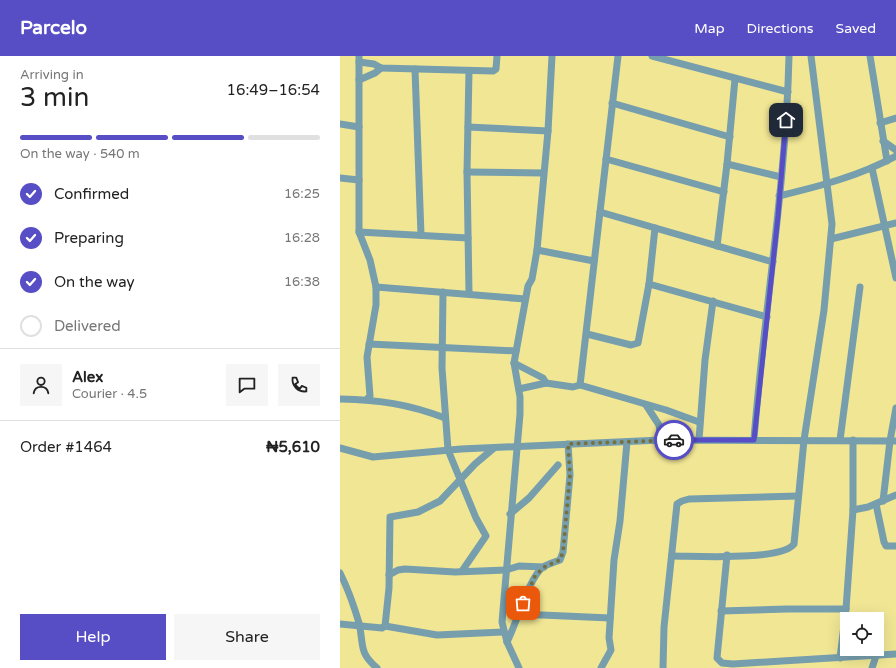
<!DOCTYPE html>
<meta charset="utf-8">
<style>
body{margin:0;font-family:"Varela Round",sans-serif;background:#f6f6f6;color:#222;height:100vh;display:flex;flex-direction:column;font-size:15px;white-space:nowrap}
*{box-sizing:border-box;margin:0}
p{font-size:13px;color:#767676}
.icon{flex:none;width:22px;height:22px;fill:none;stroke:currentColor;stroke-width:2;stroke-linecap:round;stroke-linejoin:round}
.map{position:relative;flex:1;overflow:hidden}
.details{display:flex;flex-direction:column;background:#fff;width:340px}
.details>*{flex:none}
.controls{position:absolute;left:500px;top:556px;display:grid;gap:8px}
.controls a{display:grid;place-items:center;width:44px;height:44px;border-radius:0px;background:#fff;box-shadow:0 4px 16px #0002;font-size:20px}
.pin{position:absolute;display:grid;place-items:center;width:34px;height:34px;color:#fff;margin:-17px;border-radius:8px;box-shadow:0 2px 6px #0006}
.courier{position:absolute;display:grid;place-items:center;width:40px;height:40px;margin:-20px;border:3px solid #574dc5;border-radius:50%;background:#fff;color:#222;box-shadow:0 1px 5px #0007}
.head em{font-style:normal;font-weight:600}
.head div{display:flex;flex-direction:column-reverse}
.head{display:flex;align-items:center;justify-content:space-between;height:68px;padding:0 20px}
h1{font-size:26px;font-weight:600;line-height:30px}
.bar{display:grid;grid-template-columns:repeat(4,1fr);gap:6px 4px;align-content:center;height:48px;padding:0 20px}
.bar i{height:5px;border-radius:3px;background:#e0e0e0}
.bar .selected{background:#574dc5}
.bar p{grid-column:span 4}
.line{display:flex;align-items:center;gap:10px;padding:0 20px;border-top:1px solid #e0e0e0}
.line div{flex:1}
.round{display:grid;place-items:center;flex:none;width:42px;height:42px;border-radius:0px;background:#f6f6f6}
ol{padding:0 20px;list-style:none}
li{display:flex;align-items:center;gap:12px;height:44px}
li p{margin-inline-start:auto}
li .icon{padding:4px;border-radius:50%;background:#574dc5;color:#fff;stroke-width:4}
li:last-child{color:#767676}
li i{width:22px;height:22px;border:2px solid #e0e0e0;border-radius:50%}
.action{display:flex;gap:8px;margin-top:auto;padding:8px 20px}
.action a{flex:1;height:46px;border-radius:0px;background:#574dc5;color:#fff;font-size:16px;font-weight:600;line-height:46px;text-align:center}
.action a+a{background:#f6f6f6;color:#222}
header{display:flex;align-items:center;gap:24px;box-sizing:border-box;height:56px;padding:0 20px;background:#574dc5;color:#fff}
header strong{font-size:19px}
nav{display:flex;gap:22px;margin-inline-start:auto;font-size:14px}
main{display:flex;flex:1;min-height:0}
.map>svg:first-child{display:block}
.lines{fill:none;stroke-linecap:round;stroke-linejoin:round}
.minor{stroke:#769eac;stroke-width:7}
.done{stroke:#76703d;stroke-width:4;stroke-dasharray:0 7.2}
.route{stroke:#574dc5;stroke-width:5}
</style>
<header>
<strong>Parcelo</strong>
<nav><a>Map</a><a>Directions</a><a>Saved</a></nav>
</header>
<main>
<section class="details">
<div class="head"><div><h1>3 min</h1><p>Arriving in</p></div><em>16:49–16:54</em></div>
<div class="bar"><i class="selected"></i><i class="selected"></i><i class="selected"></i><i></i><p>On the way · 540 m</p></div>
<ol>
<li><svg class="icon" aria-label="check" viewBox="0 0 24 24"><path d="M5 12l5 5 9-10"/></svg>Confirmed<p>16:25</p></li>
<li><svg class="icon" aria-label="check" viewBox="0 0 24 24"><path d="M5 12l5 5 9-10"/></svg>Preparing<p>16:28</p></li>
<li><svg class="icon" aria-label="check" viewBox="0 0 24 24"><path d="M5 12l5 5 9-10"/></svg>On the way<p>16:38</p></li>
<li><i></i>Delivered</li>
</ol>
<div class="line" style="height:72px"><a class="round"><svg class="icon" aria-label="person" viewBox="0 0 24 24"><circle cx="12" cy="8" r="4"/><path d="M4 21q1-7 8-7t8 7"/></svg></a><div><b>Alex</b><p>Courier · 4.5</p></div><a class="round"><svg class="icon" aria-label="chat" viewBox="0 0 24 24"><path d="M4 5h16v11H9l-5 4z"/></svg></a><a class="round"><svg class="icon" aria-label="phone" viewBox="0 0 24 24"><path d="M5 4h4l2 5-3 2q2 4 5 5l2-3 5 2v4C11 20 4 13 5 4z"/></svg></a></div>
<div class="line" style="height:52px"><div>Order #1464</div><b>₦5,610</b></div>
<div class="action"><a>Help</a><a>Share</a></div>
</section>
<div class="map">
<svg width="556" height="612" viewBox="0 0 556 612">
<rect width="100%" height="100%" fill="#f1e694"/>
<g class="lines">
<g class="minor">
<path d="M19 0V176L30 204 36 231V249L27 301 30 340 27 343"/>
<path d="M312 0 448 36"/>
<path d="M530 0 547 105"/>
<path d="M19 6 34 8 41 12 153 15 156 13 157 0"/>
<path d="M75 13 81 179"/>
<path d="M129 15 127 116 129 237"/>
<path d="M19 24 35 17 41 12"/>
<path d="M272 47 390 81"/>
<path d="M540 67 556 62"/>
<path d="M0 68 19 71"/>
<path d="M128 71 208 75"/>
<path d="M543 85 556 94"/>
<path d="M266 103 384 136"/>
<path d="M387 108 441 121"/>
<path d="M532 112 556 222"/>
<path d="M127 116 203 117"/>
<path d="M0 122 19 124"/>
<path d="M439 140C480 130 519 120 556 100"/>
<path d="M260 156 433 206"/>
<path d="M19 176 128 182"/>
<path d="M491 183 556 167"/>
<path d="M377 190 387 108 395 23"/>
<path d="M197 194 254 205"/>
<path d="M309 228 427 261"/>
<path d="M36 231 185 243"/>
<path d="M103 236 102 312 108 394 136 462 146 480 122 515"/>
<path d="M247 278 291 289 298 287 309 228 315 172"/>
<path d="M29 288 176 295"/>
<path d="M174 307 203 322 206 327"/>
<path d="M240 329 326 354 359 366"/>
<path d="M179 333 206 327 233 331 240 329 278 0"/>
<path d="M0 343C40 344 68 348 105 362"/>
<path d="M306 349 319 369 321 384"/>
<path d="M414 383C424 256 446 129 449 0"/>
<path d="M359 384 365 304 373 245"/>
<path d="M500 384 520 231"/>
<path d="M513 384V454L528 451 556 439"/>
<path d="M0 392 33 401 121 393 321 384 556 385"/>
<path d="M543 445 550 385 556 352"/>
<path d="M536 448 544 486 546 490H556"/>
<path d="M170 458 189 442 218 409"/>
<path d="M387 499 377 602 382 607 393 608 556 598"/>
<path d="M332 500C355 500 442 505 454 488L464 384 484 254 492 168 471 0"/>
<path d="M0 517C8 533 14 550 19 567 24 588 18 596 37 612"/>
<path d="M49 519 58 514 65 513 115 516 166 514 179 510 204 511"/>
<path d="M381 555 447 553H506"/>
<path d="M179 558 270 562"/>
<path d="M0 568 42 572 45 570 49 532 50 461 78 456 100 445 135 408 154 392"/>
<path d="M45 570 97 579 163 576"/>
<path d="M167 586C177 567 188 523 203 511 208 508 215 506 220 504L223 496 230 419 228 388"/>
<path d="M500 602 506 553 513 454"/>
<path d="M179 612 167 586 162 566 180 358V341L174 307 188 230 192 223 197 194 208 75 212 0"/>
<path d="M261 612 271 594 269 582 274 504 280 465 287 386"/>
<path d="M323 612 324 571 337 448 342 445 349 443 458 440"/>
<path d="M532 612 536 600"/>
</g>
</g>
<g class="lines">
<path class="done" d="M183 547 195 520 204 511 220 504 223 496 230 419 228 388 334 384"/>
<path class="route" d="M334 384H414L438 160 446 64"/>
</g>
</svg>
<div class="controls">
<a><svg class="icon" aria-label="locate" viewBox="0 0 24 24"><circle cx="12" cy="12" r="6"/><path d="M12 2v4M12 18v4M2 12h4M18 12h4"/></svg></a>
</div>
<div class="pin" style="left:183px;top:547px;background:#ea580c"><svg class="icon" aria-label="bag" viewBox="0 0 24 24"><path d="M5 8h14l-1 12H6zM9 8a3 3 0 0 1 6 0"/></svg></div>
<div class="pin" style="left:446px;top:64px;background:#1f2937"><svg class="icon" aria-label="home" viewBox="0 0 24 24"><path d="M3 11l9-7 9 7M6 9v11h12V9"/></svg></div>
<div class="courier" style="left:334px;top:384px"><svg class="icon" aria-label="car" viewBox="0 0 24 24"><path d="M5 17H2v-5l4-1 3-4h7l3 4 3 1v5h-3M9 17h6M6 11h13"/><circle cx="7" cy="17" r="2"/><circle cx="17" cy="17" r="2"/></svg></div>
</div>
</main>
